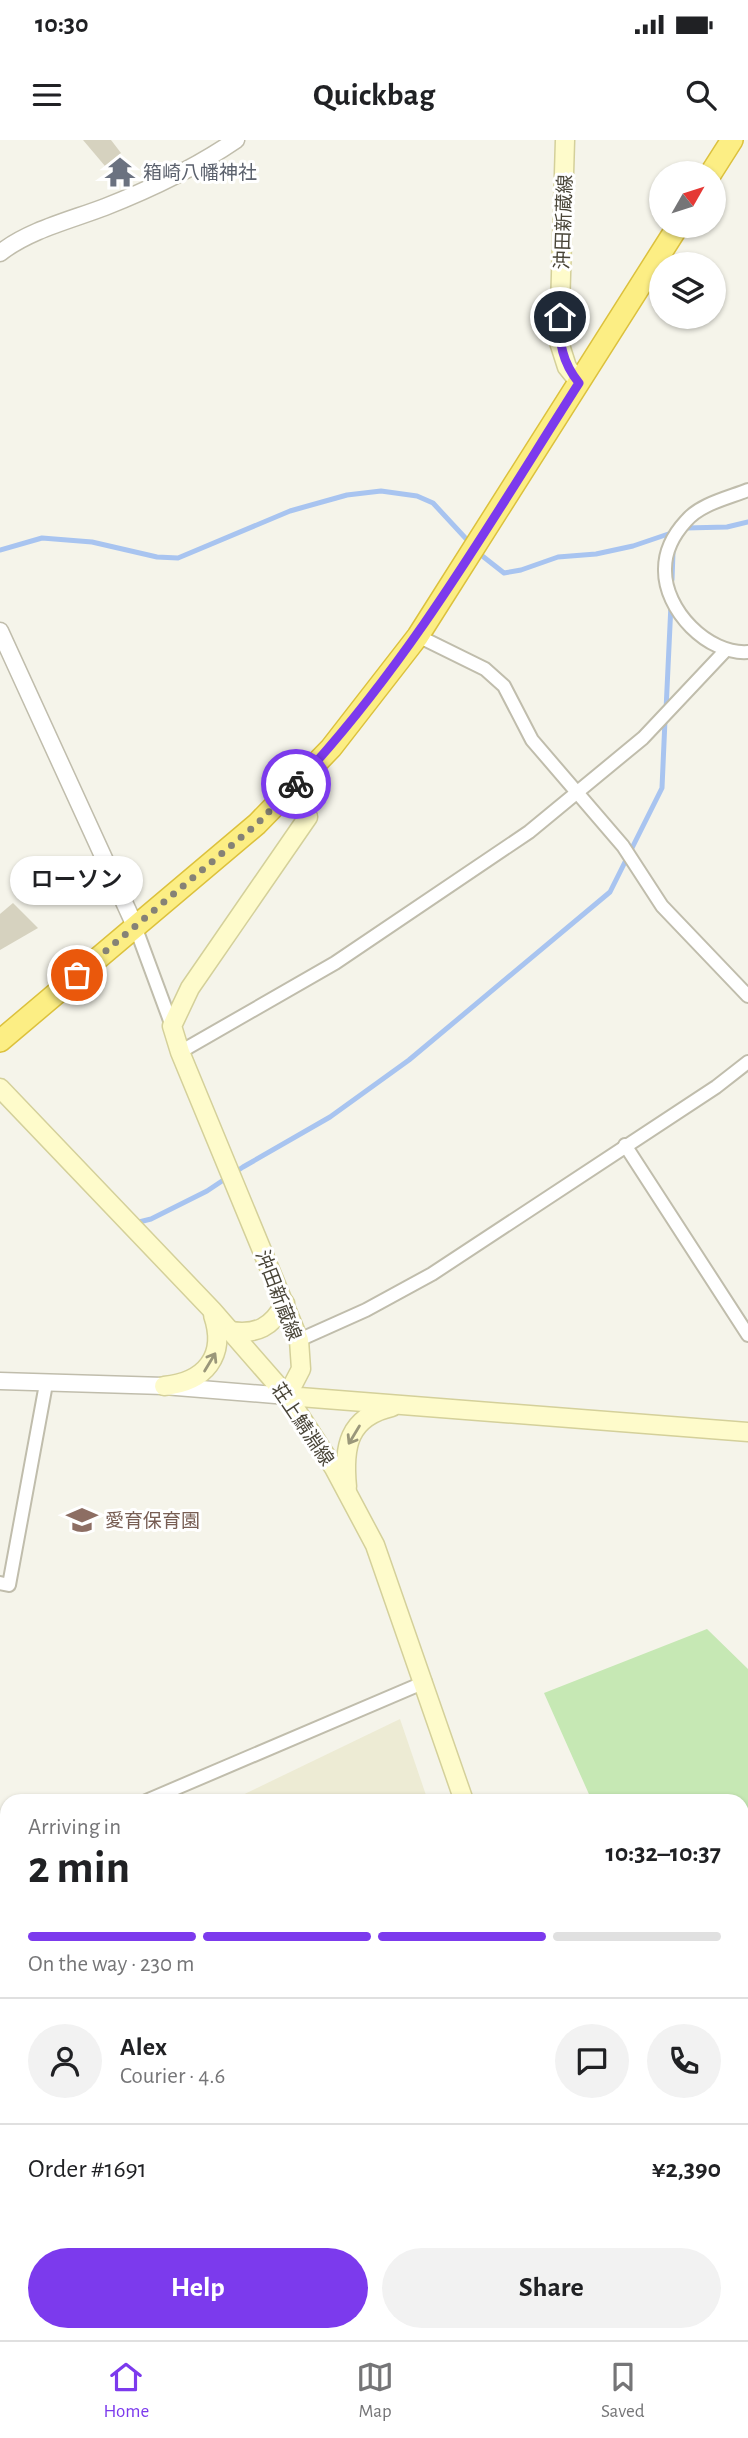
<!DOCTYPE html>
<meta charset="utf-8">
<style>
body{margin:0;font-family:"Alegreya Sans","Noto Sans JP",sans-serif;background:#f2f2f2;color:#202124;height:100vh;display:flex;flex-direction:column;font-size:26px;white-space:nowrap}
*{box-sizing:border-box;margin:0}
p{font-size:23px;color:#757577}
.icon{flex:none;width:38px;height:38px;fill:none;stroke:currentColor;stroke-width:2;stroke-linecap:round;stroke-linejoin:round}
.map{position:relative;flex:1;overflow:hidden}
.sheet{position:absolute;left:0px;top:1654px;width:749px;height:548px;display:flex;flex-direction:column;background:#fff;border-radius:21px 21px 0 0;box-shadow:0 2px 5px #0004}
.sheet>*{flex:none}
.needle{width:46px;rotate:51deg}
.tools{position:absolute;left:649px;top:21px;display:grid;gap:14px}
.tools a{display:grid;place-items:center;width:77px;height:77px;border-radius:50%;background:#fff;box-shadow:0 2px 5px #0004;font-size:35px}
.pin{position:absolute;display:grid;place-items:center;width:60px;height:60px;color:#fff;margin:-30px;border:4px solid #fff;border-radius:50%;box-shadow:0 2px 7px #0007}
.courier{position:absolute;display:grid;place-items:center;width:70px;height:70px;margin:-35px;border:5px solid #7c3aed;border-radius:50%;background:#fff;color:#222;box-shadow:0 2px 9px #0007}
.bubble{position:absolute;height:49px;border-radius:24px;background:#fff;box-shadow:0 2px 5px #0004;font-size:23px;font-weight:600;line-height:49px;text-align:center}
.headline em{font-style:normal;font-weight:600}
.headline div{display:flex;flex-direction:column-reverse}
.headline{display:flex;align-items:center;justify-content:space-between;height:119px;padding:0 28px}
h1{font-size:46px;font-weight:600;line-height:52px}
.bar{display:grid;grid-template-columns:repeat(4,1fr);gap:10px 7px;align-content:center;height:84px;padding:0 28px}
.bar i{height:9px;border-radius:5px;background:#e0e0e0}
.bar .current{background:#7c3aed}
.bar p{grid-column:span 4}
.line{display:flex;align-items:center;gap:18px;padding:0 28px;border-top:2px solid #e0e0e0}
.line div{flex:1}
.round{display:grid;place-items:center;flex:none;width:74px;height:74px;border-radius:37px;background:#f2f2f2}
.cta{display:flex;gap:14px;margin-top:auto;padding:14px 28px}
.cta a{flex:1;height:80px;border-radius:42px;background:#7c3aed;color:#fff;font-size:28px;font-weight:600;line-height:80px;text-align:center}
.cta a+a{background:#f2f2f2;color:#202124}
.status{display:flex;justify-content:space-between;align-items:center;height:49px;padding:0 35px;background:#fff;direction:ltr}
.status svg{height:19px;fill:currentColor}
header{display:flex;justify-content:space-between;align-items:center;height:91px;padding:0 28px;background:#fff;font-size:32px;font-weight:600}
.dock{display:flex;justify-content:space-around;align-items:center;height:98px;border-top:2px solid #e0e0e0;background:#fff;font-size:19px;color:#757577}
.dock a{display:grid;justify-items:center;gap:4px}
.dock .current{color:#7c3aed}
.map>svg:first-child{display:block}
.education{fill:#edebd4}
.green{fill:#c6e8b4}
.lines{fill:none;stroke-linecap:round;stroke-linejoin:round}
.stream{stroke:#a8c4f0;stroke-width:5}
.building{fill:#d6d2bf}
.minor-casing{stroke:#c0bdac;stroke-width:16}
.tertiary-casing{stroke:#c0bdac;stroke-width:19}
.secondary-casing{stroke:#d4d09a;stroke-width:21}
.trunk-casing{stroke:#dcc13d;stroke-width:24}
.minor{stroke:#fff;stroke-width:12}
.tertiary{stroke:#fff;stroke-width:16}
.secondary{stroke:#fefbcb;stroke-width:18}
.trunk{stroke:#fcee84;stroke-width:21}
.oneway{stroke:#9a977a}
.done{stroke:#858276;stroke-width:7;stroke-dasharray:0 12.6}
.route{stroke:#7c3aed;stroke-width:9}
.labels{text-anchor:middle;stroke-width:6;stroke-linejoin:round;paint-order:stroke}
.worship-label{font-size:19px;fill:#5b616d;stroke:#fff;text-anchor:start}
.street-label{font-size:19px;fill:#494538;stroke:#fff}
.education-label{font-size:19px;fill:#785e54;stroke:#fff;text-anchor:start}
</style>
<div class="status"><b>10:30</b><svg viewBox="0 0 49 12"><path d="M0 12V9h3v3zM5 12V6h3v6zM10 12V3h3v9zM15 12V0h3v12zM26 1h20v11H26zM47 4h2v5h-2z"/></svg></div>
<header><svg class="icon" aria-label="menu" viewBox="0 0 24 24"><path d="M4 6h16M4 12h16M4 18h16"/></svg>Quickbag<svg class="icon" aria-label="search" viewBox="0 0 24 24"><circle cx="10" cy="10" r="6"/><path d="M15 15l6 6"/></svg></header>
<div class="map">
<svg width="748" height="2200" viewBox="0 0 748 2200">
<rect width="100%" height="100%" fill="#f5f4ea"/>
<path class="education" d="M400 1579 428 1661H230Z"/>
<path class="green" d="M707 1489 748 1529V1868L742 1872V1661H592L544 1553Z"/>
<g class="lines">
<g class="stream">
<path d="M0 410 42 398 92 402 157 417 178 418 290 371 347 355 381 351 417 356 433 363 470 403"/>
<path d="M476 411 504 433 521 430 558 417 596 414 633 406 686 388 727 387 748 382"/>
<path d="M672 440 673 412"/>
<path d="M666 570 671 464"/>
<path d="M135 1083 151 1079 207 1051 243 1027 330 977 409 920 610 752 662 648 665 580"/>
</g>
</g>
<g class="building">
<path d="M83 0H111L121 13 105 26Z"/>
<path d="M13 763 38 788 0 810V774Z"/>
</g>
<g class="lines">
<g class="minor-casing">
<g id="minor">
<path d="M748 350C728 358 700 364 686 381 674 394 665 411 665 429 664 470 708 515 748 512"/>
<path d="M418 496 485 529 504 546 532 600 623 706 662 766 748 856"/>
<path d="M135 786 172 886"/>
<path d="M180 912 335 823 529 692 643 598 725 511"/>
<path d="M625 1005 748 1195"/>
<path d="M299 1200 366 1170 432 1134 716 947 748 922"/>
<path d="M0 1443 9 1445 46 1244"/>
<path d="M146 1661 425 1542"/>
<path d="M0 1726 7 1723"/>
<path d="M0 2143 7 2146"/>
<path d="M101 2194 112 2200"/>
<path d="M59 2200 61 2194"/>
</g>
</g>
<g class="tertiary-casing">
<g id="tertiary">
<path d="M0 113C29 90 71 80 105 67 151 49 195 28 236 0"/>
<path d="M0 491 135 786"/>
<path d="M0 1241 164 1246 287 1256"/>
</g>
</g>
<g class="secondary-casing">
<g id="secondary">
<path d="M565 0 559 202 567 227 579 242"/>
<path d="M288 654 308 677 190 848 172 886 180 912 299 1200 301 1229 287 1256 748 1292"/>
<path d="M0 948 212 1170 287 1256 334 1328 375 1405 464 1661"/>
<path d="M230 1191C257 1195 272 1187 285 1163"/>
<path d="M164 1246C205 1242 227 1216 213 1175"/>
<path d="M347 1347C343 1307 348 1277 392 1267"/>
<path d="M649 2194 651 2200"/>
</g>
</g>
<g class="trunk-casing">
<g id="trunk">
<path d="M711 33 732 0"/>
<path d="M0 901 257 684 331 608 418 496 678 86"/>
</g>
</g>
<use href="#minor" class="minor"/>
<use href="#tertiary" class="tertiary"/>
<use href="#secondary" class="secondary"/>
<use href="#trunk" class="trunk"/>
</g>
<defs><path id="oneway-shaft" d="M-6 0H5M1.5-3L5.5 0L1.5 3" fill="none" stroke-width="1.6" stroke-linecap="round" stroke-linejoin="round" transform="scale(1.75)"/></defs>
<g class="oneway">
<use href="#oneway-shaft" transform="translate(210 1222) rotate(-59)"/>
<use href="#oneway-shaft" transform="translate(354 1295) rotate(121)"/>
</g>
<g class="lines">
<path class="done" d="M77 835 257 684 296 644"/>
<path class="route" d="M296 644C409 524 491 381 579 243 562 222 559 203 560 177"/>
</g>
<defs>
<g id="temple-bare" transform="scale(2.415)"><path d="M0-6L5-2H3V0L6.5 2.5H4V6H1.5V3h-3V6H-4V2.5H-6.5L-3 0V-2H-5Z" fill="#6b7280" stroke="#fff" stroke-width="2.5" paint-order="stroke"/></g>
<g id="school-bare" transform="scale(2.415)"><path d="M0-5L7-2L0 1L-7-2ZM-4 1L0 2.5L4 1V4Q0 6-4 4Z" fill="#8d6e63" stroke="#fff" stroke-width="2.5" paint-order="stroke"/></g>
</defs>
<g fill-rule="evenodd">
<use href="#temple-bare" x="120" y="32"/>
<use href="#school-bare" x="82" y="1380"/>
</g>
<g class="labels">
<g class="worship-label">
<text x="143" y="39">箱崎八幡神社</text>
</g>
<g class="street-label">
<text transform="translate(563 82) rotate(-88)" y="7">沖田新蔵線</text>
<text transform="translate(279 1155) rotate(69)" y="7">沖田新蔵線</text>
<text transform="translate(303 1284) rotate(56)" y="7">荘上鯖淵線</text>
</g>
<g class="education-label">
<text x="105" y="1387">愛育保育園</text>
</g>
</g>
</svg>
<div class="tools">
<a><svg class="needle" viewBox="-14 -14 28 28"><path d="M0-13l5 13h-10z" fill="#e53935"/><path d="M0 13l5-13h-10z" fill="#757577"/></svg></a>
<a><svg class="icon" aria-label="layers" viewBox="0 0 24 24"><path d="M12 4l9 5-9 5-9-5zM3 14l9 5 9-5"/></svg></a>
</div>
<div class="pin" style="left:77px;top:835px;background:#ea580c"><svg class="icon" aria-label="bag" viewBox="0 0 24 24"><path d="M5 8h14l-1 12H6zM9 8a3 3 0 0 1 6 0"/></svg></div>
<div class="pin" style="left:560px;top:177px;background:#1f2937"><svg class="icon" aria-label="home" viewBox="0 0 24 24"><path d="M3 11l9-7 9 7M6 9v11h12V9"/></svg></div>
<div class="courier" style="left:296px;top:644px"><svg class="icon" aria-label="bike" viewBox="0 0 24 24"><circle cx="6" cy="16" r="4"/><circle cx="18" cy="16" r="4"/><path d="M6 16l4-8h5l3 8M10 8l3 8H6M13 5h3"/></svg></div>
<div class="bubble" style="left:10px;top:716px;width:133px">ローソン</div>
<section class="sheet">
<div class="headline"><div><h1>2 min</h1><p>Arriving in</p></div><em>10:32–10:37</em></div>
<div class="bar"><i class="current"></i><i class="current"></i><i class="current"></i><i></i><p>On the way · 230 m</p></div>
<div class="line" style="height:126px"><a class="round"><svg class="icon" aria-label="person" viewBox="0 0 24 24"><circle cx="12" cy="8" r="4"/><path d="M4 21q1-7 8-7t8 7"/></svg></a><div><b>Alex</b><p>Courier · 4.6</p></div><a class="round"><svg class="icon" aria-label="chat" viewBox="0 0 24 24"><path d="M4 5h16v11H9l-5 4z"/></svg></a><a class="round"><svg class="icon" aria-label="phone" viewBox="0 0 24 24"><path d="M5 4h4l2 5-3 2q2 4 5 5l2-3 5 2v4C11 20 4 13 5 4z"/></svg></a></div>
<div class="line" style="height:91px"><div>Order #1691</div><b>¥2,390</b></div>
<div class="cta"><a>Help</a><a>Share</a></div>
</section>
</div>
<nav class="dock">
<a class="current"><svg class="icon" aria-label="home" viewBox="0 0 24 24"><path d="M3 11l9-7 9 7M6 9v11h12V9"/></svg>Home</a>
<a><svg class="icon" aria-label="map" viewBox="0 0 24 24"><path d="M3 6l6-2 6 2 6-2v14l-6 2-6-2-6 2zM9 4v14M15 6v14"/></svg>Map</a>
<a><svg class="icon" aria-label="saved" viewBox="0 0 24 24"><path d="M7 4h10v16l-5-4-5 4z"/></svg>Saved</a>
</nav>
